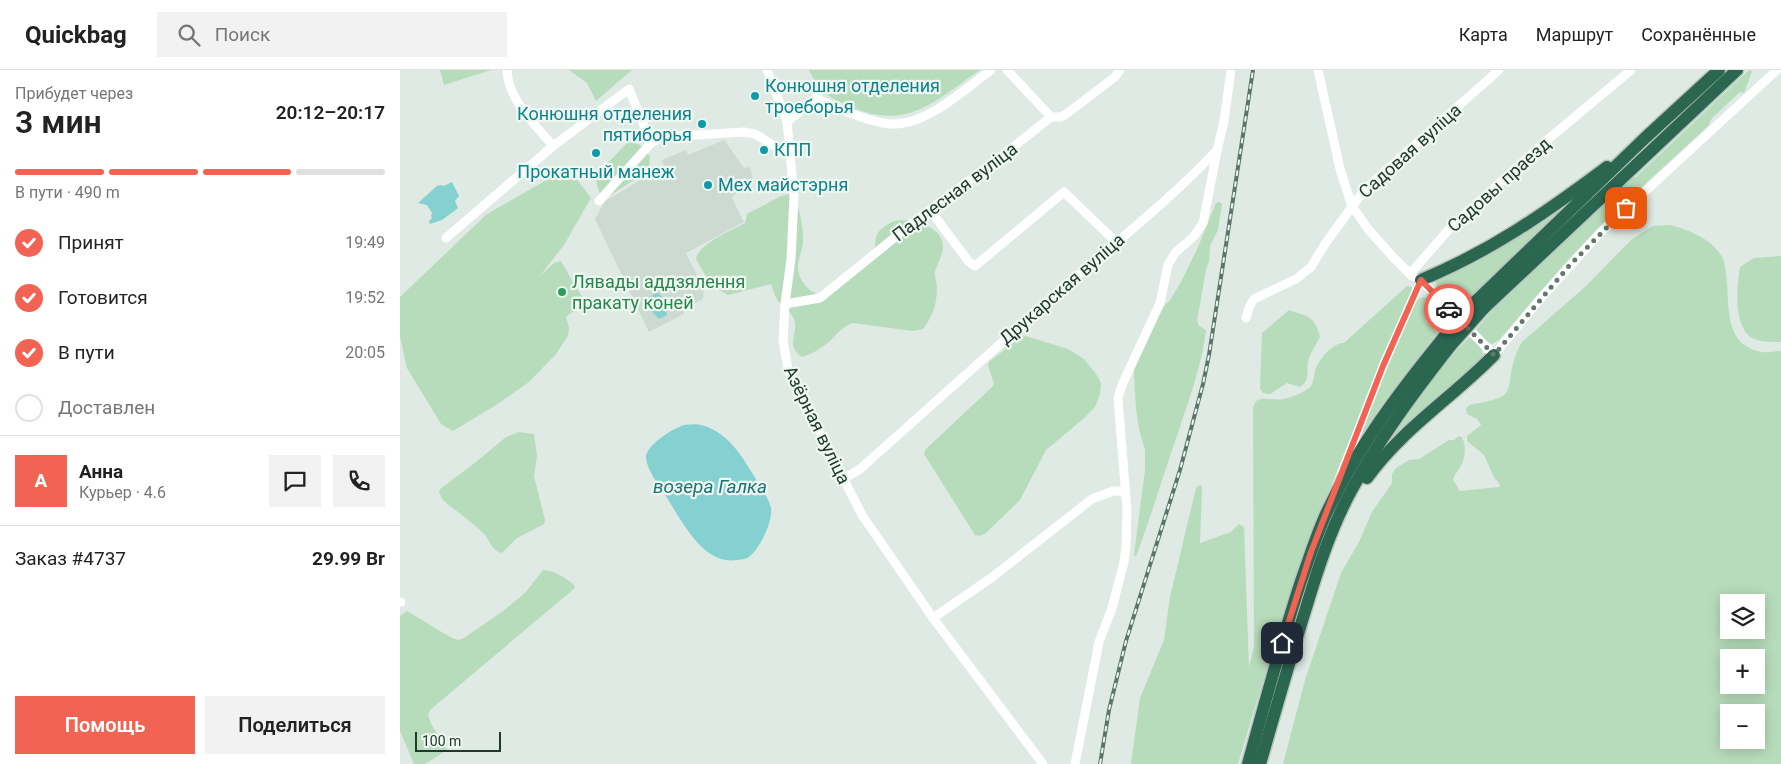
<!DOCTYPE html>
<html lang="ru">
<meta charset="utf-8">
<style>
body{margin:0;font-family:Roboto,sans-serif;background:#f2f2f2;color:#222;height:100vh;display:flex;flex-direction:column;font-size:19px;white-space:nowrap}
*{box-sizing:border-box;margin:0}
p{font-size:16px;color:#767676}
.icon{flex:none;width:28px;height:28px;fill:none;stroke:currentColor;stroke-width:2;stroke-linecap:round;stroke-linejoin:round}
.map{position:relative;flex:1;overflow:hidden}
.drawer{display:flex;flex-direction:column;background:#fff;width:400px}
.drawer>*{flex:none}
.buttons{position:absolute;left:1320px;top:524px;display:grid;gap:10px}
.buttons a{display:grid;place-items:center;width:45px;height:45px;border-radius:0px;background:#fff;box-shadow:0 2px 12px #0003;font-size:25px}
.scale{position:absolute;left:15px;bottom:12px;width:86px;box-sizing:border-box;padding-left:5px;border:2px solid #203a2f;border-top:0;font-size:14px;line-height:18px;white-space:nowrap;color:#203a2f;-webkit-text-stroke:4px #eff7f1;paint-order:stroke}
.pin{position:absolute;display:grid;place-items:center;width:42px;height:42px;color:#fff;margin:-21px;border-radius:10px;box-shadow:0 2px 8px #0006}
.courier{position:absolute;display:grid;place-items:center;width:50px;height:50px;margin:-25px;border:4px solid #f36353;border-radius:50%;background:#fff;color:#222;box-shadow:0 1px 6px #0007}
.overview em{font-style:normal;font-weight:600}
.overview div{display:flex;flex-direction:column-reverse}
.overview{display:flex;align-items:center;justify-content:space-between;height:85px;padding:0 15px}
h1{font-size:32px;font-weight:600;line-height:38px}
.bar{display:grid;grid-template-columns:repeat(4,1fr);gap:8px 5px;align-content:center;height:60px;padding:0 15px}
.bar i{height:6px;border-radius:4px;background:#e0e0e0}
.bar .selected{background:#f36353}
.bar p{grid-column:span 4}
.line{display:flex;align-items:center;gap:12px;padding:0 15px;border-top:1px solid #e0e0e0}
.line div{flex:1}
.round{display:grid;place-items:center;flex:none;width:52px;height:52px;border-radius:0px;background:#f2f2f2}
ol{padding:0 15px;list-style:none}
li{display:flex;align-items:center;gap:15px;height:55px}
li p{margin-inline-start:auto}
li .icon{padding:5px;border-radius:50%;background:#f36353;color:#fff;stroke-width:4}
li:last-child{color:#767676}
li i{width:28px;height:28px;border:2px solid #e0e0e0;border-radius:50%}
.cta{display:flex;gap:10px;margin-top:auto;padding:10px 15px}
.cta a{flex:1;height:58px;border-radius:0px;background:#f36353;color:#fff;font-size:20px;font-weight:600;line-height:58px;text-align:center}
.cta a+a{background:#f2f2f2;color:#222}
header{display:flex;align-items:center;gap:30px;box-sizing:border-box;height:70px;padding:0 25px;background:#fff;border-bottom:1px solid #e0e0e0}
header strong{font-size:24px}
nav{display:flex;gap:28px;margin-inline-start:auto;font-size:18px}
.search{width:350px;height:45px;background:#f2f2f2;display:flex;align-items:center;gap:12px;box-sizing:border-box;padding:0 18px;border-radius:0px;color:#767676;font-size:19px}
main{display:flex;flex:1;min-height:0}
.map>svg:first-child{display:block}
.built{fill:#cddad2}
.green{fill:#b7dcbb;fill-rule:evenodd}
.water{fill:#85d0d0}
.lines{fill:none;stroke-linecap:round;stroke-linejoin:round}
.highway-casing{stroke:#bcc4c1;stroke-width:15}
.minor{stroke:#fff;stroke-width:9}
.highway{stroke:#2b6651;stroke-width:12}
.rail-casing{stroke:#5a766a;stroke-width:4}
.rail{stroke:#eff7f1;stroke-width:2;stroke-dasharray:5.5;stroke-linecap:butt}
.highway-bridge-casing{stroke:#bcc4c1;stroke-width:15;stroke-linecap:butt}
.highway-bridge{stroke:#2b6651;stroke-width:12}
.done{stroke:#62786e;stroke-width:5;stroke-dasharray:0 9}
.route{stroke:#f36353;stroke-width:6}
.culture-dot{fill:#0f9aa8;stroke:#eff7f1;stroke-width:2}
.leisure-dot{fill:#2e9e5b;stroke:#eff7f1;stroke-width:2}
.labels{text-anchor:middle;stroke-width:4.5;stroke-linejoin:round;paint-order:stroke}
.culture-label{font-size:18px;fill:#0d838f;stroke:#eff7f1;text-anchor:start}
.street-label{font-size:18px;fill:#203a2f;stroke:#eff7f1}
.leisure-label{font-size:18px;fill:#27864d;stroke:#eff7f1;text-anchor:start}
.water-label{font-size:19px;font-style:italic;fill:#1a7375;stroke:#eff7f1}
</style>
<header>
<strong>Quickbag</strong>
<div class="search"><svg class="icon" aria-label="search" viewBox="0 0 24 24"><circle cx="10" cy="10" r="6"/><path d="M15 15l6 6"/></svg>Поиск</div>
<nav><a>Карта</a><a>Маршрут</a><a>Сохранённые</a></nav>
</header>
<main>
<section class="drawer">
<div class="overview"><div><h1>3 мин</h1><p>Прибудет через</p></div><em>20:12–20:17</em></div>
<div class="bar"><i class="selected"></i><i class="selected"></i><i class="selected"></i><i></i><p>В пути · 490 m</p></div>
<ol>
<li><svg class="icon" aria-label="check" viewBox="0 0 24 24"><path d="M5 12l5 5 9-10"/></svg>Принят<p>19:49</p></li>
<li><svg class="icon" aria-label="check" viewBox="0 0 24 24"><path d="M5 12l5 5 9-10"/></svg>Готовится<p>19:52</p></li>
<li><svg class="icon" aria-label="check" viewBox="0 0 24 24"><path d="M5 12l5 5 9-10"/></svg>В пути<p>20:05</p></li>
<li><i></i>Доставлен</li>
</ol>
<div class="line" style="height:90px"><b class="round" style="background:#f36353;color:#fff">А</b><div><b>Анна</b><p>Курьер · 4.6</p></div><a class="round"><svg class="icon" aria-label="chat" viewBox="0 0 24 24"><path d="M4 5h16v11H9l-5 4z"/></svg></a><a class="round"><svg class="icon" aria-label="phone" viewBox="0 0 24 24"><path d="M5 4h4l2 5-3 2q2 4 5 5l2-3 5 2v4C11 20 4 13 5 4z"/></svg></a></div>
<div class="line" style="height:65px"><div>Заказ #4737</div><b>29.99 Br</b></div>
<div class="cta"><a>Помощь</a><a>Поделиться</a></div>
</section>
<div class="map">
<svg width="1381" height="694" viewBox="0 0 1381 694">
<rect width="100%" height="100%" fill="#deeae3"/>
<path class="built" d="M324 70 344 98 350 97 353 109 342 116 332 128 344 152 286 183 304 219 303 229 284 238V244L249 262 195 149 205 131 264 96 262 90 286 80 288 85Z"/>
<g class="green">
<path d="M40 0H91L44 15Z"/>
<path d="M169 0H232L196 31 187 13Z"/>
<path d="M409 0H580C535 31 508 61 451 37 428 27 420 23 409 0Z"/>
<path d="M1349 0 1352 1 1344 23 1340 22 1312 48 1308 56 1205 151 1167 191 1099 270 1092 274 1087 272 1075 261 1091 242 1232 107H1236Z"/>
<path d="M229 71 240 75 250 86 249 100 202 131 196 111 200 101Z"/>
<path d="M166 99 172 103 191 128 164 175 139 207 154 193 161 191 185 232 166 247 169 257 168 266 156 284 129 312 96 335 53 361 41 354 7 298 0 267V227L87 144Z"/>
<path d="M1184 121 1070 228 1054 221V227L1060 237 1055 242 1037 221 1036 211 1040 207Z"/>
<path d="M388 124 394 126C400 141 403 155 403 171 403 179 399 186 398 194 397 210 408 221 421 226 440 212 463 200 474 178 476 175 475 171 476 167 477 161 486 155 492 152 508 146 544 156 543 177 543 185 537 194 535 202 534 207 537 212 537 217 537 234 533 246 523 259L513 261 453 253C443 256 438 263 431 270 422 278 412 284 402 287 383 274 401 263 393 247 389 240 381 236 377 229 374 225 373 219 371 214L328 225 311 215 296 189C298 174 331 161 345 153L347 144 381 126Z"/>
<path d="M819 132 822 134 818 160 810 176 809 191 806 200 797 251 799 256 806 260C802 296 788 332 777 366 763 406 751 447 736 486L734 485 745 400V380L739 359 736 339 734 304 735 279 752 248 770 230 781 212 798 177 816 133Z"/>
<path d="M1271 155C1291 161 1312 169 1322 187 1326 195 1326 205 1327 214 1329 241 1326 276 1362 282 1368 283 1375 281 1381 281V694H883L905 610 941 503 959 472 972 442 992 413V404L996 398 1009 390 1019 389 1049 370H1054L1059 366 1062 367C1067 377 1065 390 1059 399 1056 404 1054 405 1053 410L1060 421 1099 417 1100 415 1094 407 1084 385 1067 371V366L1081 355 1077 349 1067 344 1066 339 1069 335C1079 333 1092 331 1101 327 1112 321 1109 309 1112 298 1114 289 1117 280 1122 272L1186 216 1232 169 1253 156ZM1329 532H1356V560H1329ZM1329 588H1356V615H1329ZM1329 642H1356V670H1329Z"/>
<path d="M1381 186V272C1373 272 1362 272 1354 269 1332 258 1337 216 1340 197L1354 188Z"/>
<path d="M1007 216 1012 217V220L909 469 880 554 838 694H731L740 628 764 570 770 527 796 418 800 415 802 417 800 473 831 462 839 454 844 457 849 597 854 576 853 338 856 331C864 326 874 331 883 329 890 328 906 322 911 316 914 311 914 303 916 298 920 288 934 272 944 273Z"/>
<path d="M1023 227 1030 229 1050 248 1047 251 1040 243 1025 250 1037 263 980 337 954 378 1014 234 1017 230Z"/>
<path d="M889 240C909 247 914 245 920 267 916 274 912 281 909 288 905 299 912 309 900 317L887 313 870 324 863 323 860 319 862 263Z"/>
<path d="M626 266 668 279 684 289 696 304 701 313 700 324 695 337 683 349 646 380 620 430 586 463 580 466 575 465 524 384 526 379 592 317 594 314 588 295 589 292 621 267Z"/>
<path d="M1070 267C1076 273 1084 278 1083 287L975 390 1048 289Z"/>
<path d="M119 362 134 364 137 386 134 406 145 450 144 454 117 468 102 483C92 481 91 473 86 466 73 452 56 442 42 429L39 422 40 419 76 392 106 367Z"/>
<path d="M143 500C155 501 165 507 174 515L175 518 30 640 28 645 31 654 47 680 25 694H14L0 661V546L7 541 50 567 58 570 64 568 103 541 125 523Z"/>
</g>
<g class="water">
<path d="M52 112 59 126 55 131 58 138 42 150 30 154 29 151 32 148 31 146 32 143 27 135 18 133 37 116 41 115 44 116Z"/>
<path d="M258 222C264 229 266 236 267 245L259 249 247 237 246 229Z"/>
<path d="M296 354C327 359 342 386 357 411 362 419 369 429 371 438 373 451 360 478 350 486 347 489 340 490 336 490 303 495 282 451 267 428 260 416 247 401 246 388 245 376 274 357 285 355 288 354 292 355 296 354Z"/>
</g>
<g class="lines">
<g class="highway-casing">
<g id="highway">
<path d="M1021 210C1091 181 1147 142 1207 97"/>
<path d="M1075 232 1245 68 1319 0"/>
<path d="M1083 239 1337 0"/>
<path d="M967 408C1002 359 1053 327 1094 285"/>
<path d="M848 694C865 633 881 572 901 511 909 489 916 466 926 444 956 379 999 322 1044 267"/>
<path d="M860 694C875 642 890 589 906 538 918 498 931 458 951 421 979 369 1015 321 1051 275"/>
</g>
</g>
<g class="minor">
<path d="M107 0C108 30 135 54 153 76L229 19 251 73 264 67 344 62 355 64 378 78 390 77"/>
<path d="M367 0 387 52 394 126 391 189 385 234 383 270 388 300 462 445 533 548 643 694"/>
<path d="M607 0 651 47"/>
<path d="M918 0 940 99 952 136 968 159 992 186 1012 206 1021 210 1094 285 1140 229 1200 163 1377 0"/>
<path d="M387 52 416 28C433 37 476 55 495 54 529 53 565 19 591 0"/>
<path d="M199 131 251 73"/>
<path d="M530 140 569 192 575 196 664 122 716 172"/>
<path d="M46 168 153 76"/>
<path d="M1010 204 1050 158 1146 71 1231 0"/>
<path d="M385 234 420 228 515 151 602 86 651 47H660L665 45 715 7 720 0"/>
<path d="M846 248 850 235 854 229 896 209 911 197 925 174 965 119 1099 0"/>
<path d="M942 402 983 296 1021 210"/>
<path d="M443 409 460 399C532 335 603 271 675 208 723 166 773 127 816 81"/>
<path d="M0 532H1"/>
<path d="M533 548 591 508 692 429 713 421H726"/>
<path d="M675 694 699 572 712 538 724 492 726 476 727 441 718 328 722 315 760 233 768 195 775 183 794 166 803 153 817 81 824 51 831 0"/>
</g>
<use href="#highway" class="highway"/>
<g class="rail-casing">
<path id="rail" d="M700 694 709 640 726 571 780 400 803 314 809 285 853 0"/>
</g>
<use href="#rail" class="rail"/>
<g class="highway-bridge-casing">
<g id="highway-bridge">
<path d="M1044 267 1075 232"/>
<path d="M1051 275 1083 239"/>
</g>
</g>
<use href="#highway-bridge" class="highway-bridge"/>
</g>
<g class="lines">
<path class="done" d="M1049 239 1094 285 1169 196 1226 138"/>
<path class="route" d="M882 573 911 482 983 296 1021 210 1049 239"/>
</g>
<g class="culture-dot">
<circle cx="355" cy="26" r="5"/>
<circle cx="302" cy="54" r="5"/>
<circle cx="364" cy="80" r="5"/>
<circle cx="196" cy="83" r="5"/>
<circle cx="308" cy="115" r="5"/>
</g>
<circle class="leisure-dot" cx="162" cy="222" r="5"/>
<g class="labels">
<g class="culture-label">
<text x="365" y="22">Конюшня отделения<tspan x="365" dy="21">троеборья</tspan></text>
<text x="292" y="50" text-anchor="end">Конюшня отделения<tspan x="292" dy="21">пятиборья</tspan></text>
<text x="374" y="86">КПП</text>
<text x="196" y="108" text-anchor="middle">Прокатный манеж</text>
<text x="318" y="121">Мех майстэрня</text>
</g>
<g class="street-label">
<text transform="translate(1010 81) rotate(-42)" y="6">Садовая вуліца</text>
<text transform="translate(1099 115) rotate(-42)" y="6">Садовы праезд</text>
<text transform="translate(555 122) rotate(-37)" y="6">Падлесная вуліца</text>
<text transform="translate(662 219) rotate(-41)" y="6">Друкарская вуліца</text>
<text transform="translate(417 355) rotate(64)" y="6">Азёрная вуліца</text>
</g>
<g class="leisure-label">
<text x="172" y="218">Лявады аддзялення<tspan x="172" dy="21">пракату коней</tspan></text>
</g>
<g class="water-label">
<text x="310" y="423">возера Галка</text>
</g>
</g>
</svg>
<div class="buttons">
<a><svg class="icon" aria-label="layers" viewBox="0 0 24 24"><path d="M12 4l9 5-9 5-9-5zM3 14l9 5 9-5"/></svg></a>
<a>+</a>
<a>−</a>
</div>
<div class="scale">100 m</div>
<div class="pin" style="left:1226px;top:138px;background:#ea580c"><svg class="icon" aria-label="bag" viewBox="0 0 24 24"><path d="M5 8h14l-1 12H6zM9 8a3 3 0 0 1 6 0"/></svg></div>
<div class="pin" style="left:882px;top:573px;background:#1f2937"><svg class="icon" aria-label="home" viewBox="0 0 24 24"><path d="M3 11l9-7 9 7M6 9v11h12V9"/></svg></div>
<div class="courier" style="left:1049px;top:239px"><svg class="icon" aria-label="car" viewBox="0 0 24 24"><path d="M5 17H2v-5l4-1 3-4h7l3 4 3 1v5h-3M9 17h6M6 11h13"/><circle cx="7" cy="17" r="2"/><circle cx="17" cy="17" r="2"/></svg></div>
</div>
</main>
